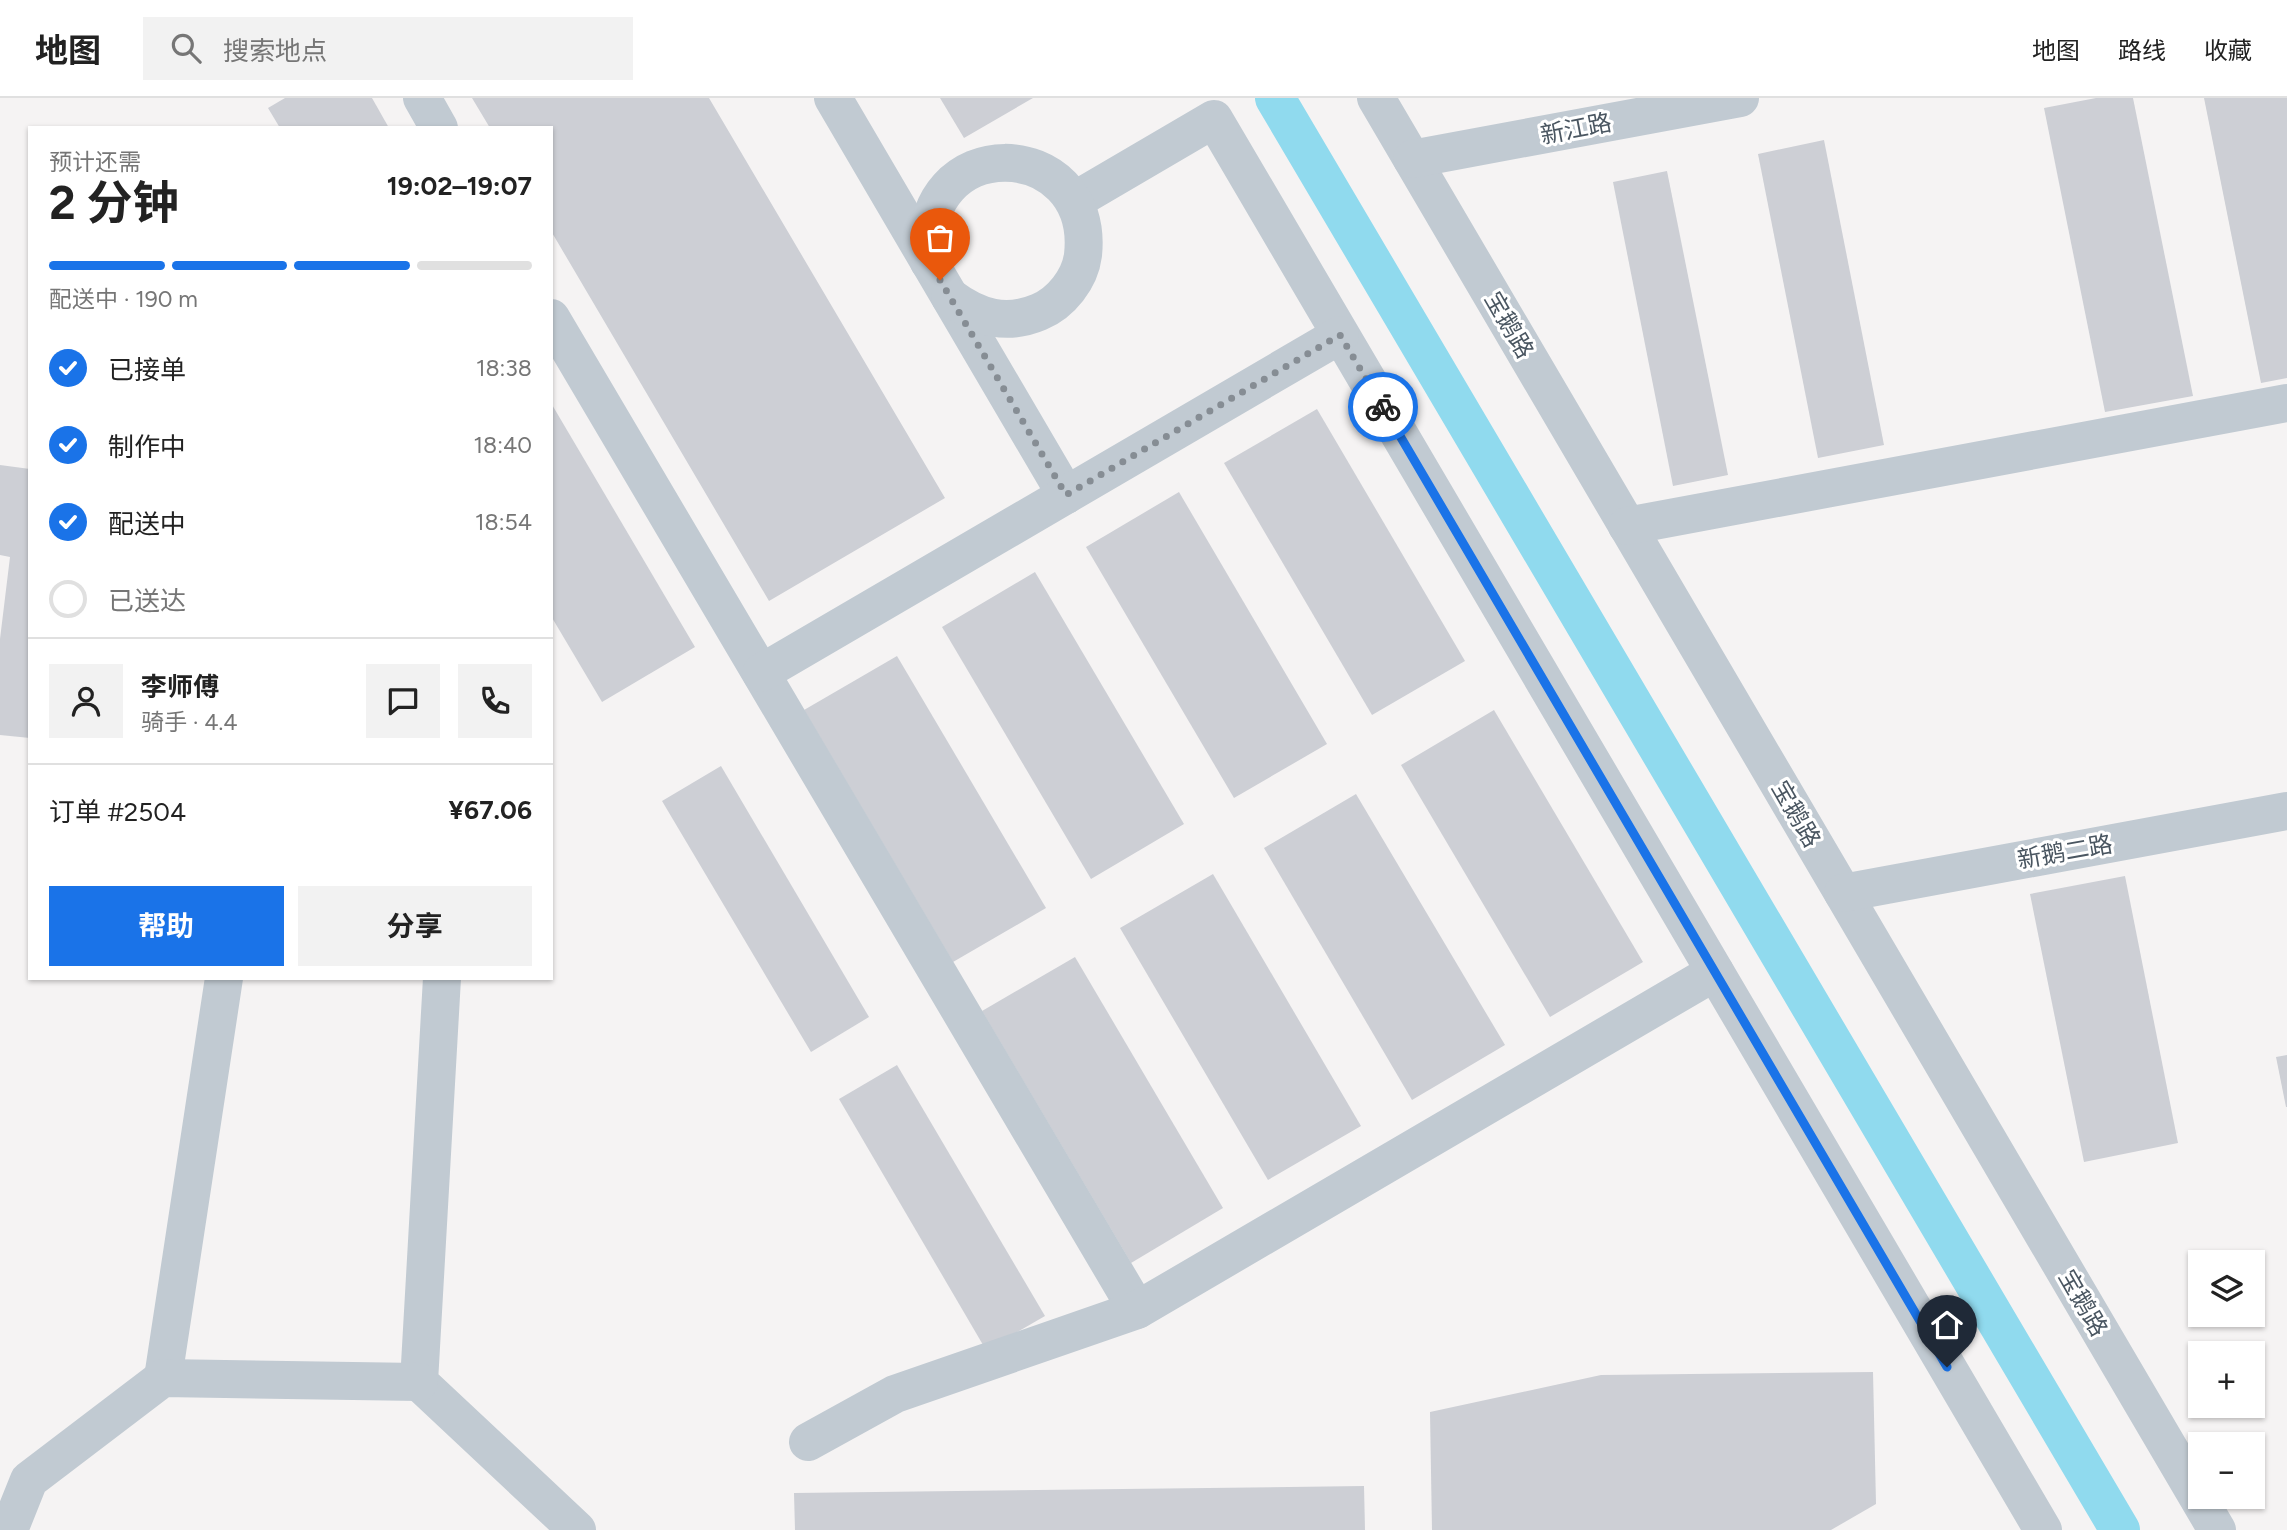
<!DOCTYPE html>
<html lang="zh">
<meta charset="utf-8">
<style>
body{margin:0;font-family:Figtree,"Noto Sans SC",sans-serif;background:#f2f2f2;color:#222;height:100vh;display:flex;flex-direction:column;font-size:26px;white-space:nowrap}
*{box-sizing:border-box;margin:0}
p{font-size:23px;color:#767676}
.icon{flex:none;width:38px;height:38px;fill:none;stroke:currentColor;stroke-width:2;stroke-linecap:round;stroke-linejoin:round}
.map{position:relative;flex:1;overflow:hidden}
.sheet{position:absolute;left:28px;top:28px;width:525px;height:854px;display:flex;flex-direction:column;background:#fff;border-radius:0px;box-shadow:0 2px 5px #0004}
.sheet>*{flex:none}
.tools{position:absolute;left:2188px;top:1152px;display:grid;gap:14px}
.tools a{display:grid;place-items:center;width:77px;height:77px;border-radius:0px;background:#fff;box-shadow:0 2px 5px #0004;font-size:35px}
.pin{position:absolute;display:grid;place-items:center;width:60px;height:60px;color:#fff;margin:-72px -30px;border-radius:50% 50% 50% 0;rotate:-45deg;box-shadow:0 0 7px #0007}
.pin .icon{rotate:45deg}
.courier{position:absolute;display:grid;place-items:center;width:70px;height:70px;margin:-35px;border:5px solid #1a73e8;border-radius:50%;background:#fff;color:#222;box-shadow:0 2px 9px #0007}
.headline em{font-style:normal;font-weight:700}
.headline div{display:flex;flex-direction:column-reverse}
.headline{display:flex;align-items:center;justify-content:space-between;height:119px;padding:0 21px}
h1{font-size:46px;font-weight:700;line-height:52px}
.bar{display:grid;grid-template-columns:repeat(4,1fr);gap:10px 7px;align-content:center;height:84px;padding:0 21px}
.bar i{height:9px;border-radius:5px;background:#e0e0e0}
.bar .active{background:#1a73e8}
.bar p{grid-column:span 4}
.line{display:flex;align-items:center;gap:18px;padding:0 21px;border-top:2px solid #e0e0e0}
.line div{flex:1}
.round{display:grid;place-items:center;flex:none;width:74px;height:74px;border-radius:0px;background:#f2f2f2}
ol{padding:0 21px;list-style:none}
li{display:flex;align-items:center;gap:21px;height:77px}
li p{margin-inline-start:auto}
li .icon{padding:7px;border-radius:50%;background:#1a73e8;color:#fff;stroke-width:4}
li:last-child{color:#767676}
li i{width:38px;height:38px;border:4px solid #e0e0e0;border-radius:50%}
.primary-button{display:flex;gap:14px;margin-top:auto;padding:14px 21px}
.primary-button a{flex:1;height:80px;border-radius:0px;background:#1a73e8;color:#fff;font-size:28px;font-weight:700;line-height:80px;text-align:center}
.primary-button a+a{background:#f2f2f2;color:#222}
header{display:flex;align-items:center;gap:42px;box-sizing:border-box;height:98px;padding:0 35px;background:#fff;border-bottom:2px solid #e0e0e0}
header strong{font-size:33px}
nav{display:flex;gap:38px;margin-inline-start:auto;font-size:24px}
.search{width:490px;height:63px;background:#f2f2f2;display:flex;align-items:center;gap:18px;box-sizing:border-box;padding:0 24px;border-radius:0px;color:#767676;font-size:26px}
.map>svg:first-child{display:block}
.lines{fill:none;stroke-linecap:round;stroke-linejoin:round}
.canal{stroke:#90daee;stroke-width:40}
.building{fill:#cdcfd5}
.minor{stroke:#c1cad2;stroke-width:38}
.done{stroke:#868d94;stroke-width:7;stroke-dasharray:0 12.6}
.route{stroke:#1a73e8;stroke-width:9}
.labels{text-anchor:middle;stroke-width:6;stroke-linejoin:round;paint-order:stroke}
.street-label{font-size:24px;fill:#4a5661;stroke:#fff}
</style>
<header>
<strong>地图</strong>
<div class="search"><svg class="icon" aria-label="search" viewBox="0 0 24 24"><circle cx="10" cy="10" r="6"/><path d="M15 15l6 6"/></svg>搜索地点</div>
<nav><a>地图</a><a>路线</a><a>收藏</a></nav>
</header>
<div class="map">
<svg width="2287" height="1432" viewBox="0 0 2287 1432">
<rect width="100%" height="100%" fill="#f5f3f3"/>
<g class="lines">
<path class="canal" d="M1275 0 2120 1432"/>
</g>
<g class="building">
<path d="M285 0H372L389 30H280L268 10Z"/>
<path d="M472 0H709L945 400 769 503 551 133V30H490Z"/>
<path d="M940 0H1033L964 40Z"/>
<path d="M2096 0H2133L2193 298 2105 314 2044 10Z"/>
<path d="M2204 0H2287V280L2261 285Z"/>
<path d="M1824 42 1884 347 1818 360 1758 56Z"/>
<path d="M1667 73 1728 377 1673 388 1613 84Z"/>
<path d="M551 305 695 549 602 604 551 518Z"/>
<path d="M1317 311 1465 563 1372 617 1224 365Z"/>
<path d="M0 367 30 371V640L0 637V541L10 459 0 457Z"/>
<path d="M1179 394 1327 646 1234 700 1086 449Z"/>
<path d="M1035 474 1184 726 1091 781 942 529Z"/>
<path d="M897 558 1046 810 953 864 804 612Z"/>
<path d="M1494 612 1643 864 1550 919 1401 667Z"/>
<path d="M721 668 869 919 811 954 662 703Z"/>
<path d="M1356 696 1505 947 1412 1002 1264 750Z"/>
<path d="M1213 776 1361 1028 1268 1082 1120 830Z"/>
<path d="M2125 778 2178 1045 2084 1064 2030 796Z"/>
<path d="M1075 859 1223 1110 1131 1165 982 913Z"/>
<path d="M2287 957V1009H2286L2276 959Z"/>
<path d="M897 967 1045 1218 986 1252 839 1001Z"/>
<path d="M1873 1274 1876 1406 1831 1432H1432L1430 1314 1601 1277Z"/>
<path d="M1364 1388 1365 1432H795L794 1395Z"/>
</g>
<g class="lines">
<g class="minor">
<path d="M422 0 439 30"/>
<path d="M833 0 1066 397"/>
<path d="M1376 0 2217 1432"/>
<path d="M1412 61 1740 0"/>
<path d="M1074 103 1214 21 2043 1432"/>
<path d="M929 164C913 30 1096 36 1083 157 1080 181 1061 205 1039 214 1006 228 978 220 950 199"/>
<path d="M551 220 1137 1212"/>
<path d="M1627 428 2287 305"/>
<path d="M761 575 1340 237"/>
<path d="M1843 795 2287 713"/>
<path d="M442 880 419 1284 577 1432"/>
<path d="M163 1280 224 880"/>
<path d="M808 1344 895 1296 1137 1212 1715 874"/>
<path d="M9 1432 29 1382 163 1280 419 1284"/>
</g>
</g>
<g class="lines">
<path class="done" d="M940 182 1066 397 1340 237 1383 309"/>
<path class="route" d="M1383 309 1947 1269"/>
</g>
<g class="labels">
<g class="street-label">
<text transform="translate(1576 31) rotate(-11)" y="8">新江路</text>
<text transform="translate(1509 227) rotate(60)" y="8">宝鹅路</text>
<text transform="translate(1796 716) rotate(60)" y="8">宝鹅路</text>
<text transform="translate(2065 754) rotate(-10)" y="8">新鹅二路</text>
<text transform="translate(2083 1205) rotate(60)" y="8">宝鹅路</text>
</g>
</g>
</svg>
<div class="tools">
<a><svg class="icon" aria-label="layers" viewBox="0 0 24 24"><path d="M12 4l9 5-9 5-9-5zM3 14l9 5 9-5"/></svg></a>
<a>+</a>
<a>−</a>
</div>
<div class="pin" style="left:940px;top:182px;background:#ea580c"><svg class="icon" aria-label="bag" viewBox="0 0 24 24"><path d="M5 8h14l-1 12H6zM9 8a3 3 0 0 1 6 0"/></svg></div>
<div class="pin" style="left:1947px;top:1269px;background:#1f2937"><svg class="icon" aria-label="home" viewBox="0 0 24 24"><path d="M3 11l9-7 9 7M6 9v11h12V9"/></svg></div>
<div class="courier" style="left:1383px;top:309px"><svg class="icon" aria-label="bike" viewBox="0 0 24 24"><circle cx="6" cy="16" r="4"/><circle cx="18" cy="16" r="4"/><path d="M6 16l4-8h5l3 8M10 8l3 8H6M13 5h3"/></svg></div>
<section class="sheet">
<div class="headline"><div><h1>2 分钟</h1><p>预计还需</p></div><em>19:02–19:07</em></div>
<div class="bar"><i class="active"></i><i class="active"></i><i class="active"></i><i></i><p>配送中 · 190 m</p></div>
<ol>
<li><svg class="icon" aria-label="check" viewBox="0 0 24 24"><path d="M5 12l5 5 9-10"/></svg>已接单<p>18:38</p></li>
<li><svg class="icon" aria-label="check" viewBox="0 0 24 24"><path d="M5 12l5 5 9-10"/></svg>制作中<p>18:40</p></li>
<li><svg class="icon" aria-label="check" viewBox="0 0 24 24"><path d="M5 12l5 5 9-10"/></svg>配送中<p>18:54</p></li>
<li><i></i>已送达</li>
</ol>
<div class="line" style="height:126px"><a class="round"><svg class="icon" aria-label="person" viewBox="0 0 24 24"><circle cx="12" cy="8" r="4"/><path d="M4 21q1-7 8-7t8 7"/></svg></a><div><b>李师傅</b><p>骑手 · 4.4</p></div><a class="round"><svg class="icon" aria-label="chat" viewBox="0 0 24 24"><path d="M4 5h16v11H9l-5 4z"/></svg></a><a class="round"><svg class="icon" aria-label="phone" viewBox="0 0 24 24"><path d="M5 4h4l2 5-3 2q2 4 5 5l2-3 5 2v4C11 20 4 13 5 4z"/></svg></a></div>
<div class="line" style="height:91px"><div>订单 #2504</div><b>¥67.06</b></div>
<div class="primary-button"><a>帮助</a><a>分享</a></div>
</section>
</div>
